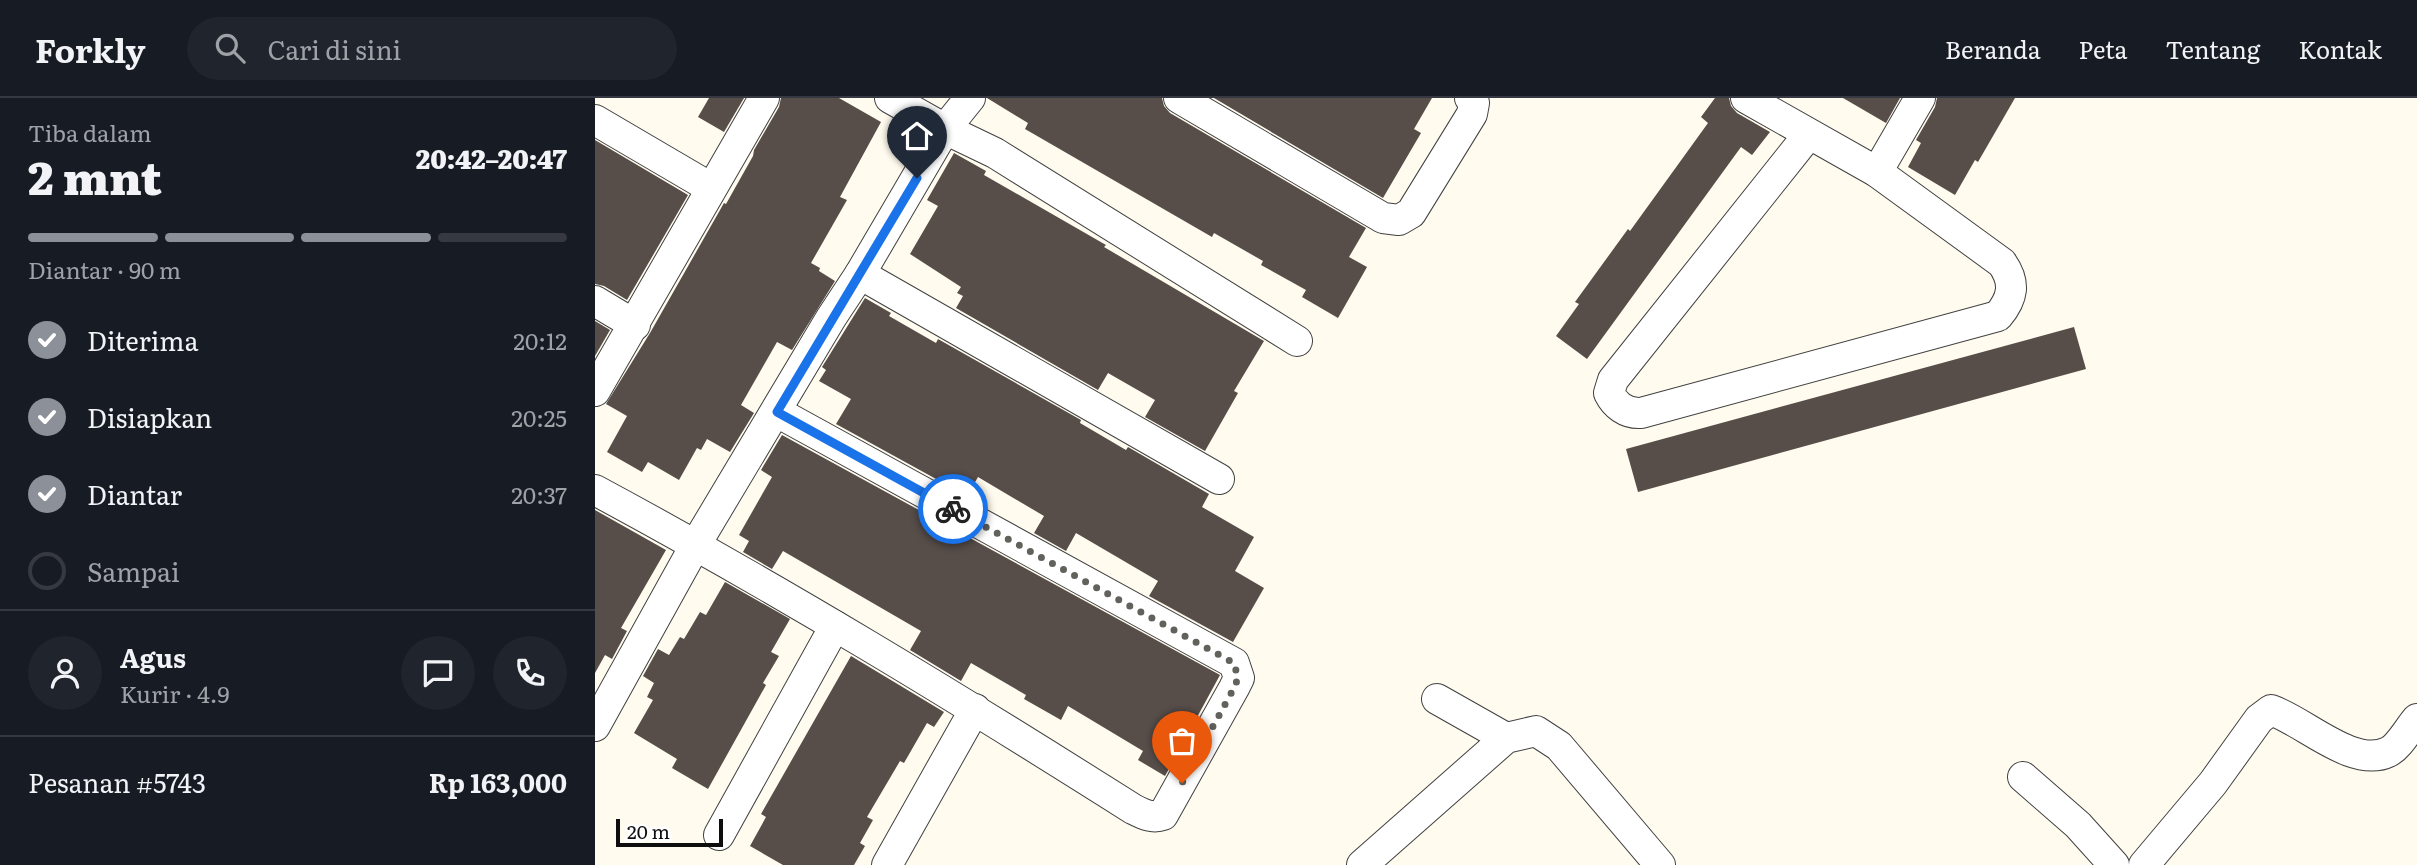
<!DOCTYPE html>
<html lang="id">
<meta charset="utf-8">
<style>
body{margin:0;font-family:Literata,serif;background:#20242c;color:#f1f3f6;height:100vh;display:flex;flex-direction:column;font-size:26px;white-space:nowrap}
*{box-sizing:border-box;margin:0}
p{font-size:23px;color:#9ea1a6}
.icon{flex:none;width:38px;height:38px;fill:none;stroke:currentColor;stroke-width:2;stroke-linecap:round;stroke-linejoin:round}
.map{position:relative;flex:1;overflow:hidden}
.side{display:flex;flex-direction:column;background:#171b24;width:595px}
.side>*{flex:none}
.scale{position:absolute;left:21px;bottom:18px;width:107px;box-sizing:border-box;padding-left:7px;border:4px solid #0e0e0e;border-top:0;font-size:19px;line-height:24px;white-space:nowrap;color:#0e0e0e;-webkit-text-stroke:5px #fff;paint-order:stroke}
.pin{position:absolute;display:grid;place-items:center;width:60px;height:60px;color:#fff;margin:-72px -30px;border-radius:50% 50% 50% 0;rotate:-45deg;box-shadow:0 0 7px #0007}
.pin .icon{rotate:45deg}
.courier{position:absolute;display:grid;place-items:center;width:70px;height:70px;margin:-35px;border:5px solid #1a73e8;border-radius:50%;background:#fff;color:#222;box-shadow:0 2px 9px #0007}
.summary em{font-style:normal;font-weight:800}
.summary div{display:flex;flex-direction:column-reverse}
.summary{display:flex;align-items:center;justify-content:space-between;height:119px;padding:0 28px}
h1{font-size:46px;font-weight:800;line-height:52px}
.bar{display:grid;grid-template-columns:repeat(4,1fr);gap:10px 7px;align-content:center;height:84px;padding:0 28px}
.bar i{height:9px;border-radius:5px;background:#363941}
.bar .current{background:#8c9099}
.bar p{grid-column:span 4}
.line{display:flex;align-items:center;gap:18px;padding:0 28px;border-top:2px solid #363941}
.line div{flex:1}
.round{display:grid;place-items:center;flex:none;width:74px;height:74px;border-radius:37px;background:#20242c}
ol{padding:0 28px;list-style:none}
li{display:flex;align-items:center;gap:21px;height:77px}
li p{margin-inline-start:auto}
li .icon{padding:7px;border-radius:50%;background:#8c9099;color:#fff;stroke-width:4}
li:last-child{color:#9ea1a6}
li i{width:38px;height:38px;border:4px solid #363941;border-radius:50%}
header{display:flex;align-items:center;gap:42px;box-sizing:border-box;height:98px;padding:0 35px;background:#171b24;border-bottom:2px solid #363941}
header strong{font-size:33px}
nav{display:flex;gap:38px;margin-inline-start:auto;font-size:24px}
.search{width:490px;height:63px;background:#20242c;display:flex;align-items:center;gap:18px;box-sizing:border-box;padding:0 24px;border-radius:38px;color:#9ea1a6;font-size:26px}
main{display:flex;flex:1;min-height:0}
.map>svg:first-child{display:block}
.building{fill:#574e4a}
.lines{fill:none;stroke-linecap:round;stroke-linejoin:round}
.street-casing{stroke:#414141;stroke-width:32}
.street{stroke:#fff;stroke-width:30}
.done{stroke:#62615c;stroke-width:7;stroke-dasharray:0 12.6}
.route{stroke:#1a73e8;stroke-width:9}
</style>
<header>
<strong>Forkly</strong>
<div class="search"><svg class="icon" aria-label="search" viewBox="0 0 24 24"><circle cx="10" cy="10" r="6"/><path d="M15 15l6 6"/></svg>Cari di sini</div>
<nav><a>Beranda</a><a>Peta</a><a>Tentang</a><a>Kontak</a></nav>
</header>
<main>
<section class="side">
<div class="summary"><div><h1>2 mnt</h1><p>Tiba dalam</p></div><em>20:42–20:47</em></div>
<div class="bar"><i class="current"></i><i class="current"></i><i class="current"></i><i></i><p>Diantar · 90 m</p></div>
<ol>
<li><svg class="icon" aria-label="check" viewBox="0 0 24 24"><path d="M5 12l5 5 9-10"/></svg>Diterima<p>20:12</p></li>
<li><svg class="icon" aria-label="check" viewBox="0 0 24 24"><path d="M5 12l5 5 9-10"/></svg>Disiapkan<p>20:25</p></li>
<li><svg class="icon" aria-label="check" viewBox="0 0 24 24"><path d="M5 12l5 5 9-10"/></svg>Diantar<p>20:37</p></li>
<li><i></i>Sampai</li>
</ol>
<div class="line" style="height:126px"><a class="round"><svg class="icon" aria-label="person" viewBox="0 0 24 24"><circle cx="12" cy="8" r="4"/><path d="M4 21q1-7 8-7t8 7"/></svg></a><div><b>Agus</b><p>Kurir · 4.9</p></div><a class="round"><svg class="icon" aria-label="chat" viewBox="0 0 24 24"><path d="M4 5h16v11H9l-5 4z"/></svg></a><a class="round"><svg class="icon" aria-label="phone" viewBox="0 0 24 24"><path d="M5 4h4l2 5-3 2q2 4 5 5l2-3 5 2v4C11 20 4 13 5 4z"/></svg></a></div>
<div class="line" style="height:91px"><div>Pesanan #5743</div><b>Rp 163,000</b></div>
</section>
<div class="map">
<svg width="1822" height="767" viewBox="0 0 1822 767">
<rect width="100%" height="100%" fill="#fffbee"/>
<g class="building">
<path d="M114 0H149L129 34 103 19Z"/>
<path d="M186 0H244L286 24 245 99 252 102 216 165 225 170 224 173 240 183 197 252 182 244 146 307 159 315 135 354 112 341 106 352 102 350 84 382 53 364 47 374 12 354 32 318 11 306 55 235 129 105 131 106 158 58 159 52 184 9Z"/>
<path d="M392 0H567L569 8 575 15 771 130 754 159 772 169 743 220 707 199 711 192 666 167 668 163 619 135 617 139 430 31 433 25Z"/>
<path d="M619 0H837L819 31 826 35 788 100Z"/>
<path d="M1120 0H1134L1136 8 1142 15 1175 34 1157 57 1146 49 992 261 961 238 984 206 980 204 1033 131 1035 133 1113 25 1106 19Z"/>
<path d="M1248 0H1305L1291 25Z"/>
<path d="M1342 0H1420L1383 64 1380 62 1360 97 1313 69 1326 45 1321 42 1340 9Z"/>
<path d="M0 42 93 97 32 202 9 188 0 186Z"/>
<path d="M359 55 391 73 389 77 511 147 509 149 669 243 639 293 643 295 610 353 550 319 560 302 513 275 503 292 361 210 368 198 362 195 366 189 315 156 343 108 332 102Z"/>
<path d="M270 200 296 215 294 218 341 245 343 241 486 322 485 325 531 352 533 349 614 396 607 409 659 439 640 473 669 490 638 544 554 498 563 483 481 435 471 453 439 435 449 418 383 379 372 398 241 326 256 301 224 283 231 272 227 269Z"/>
<path d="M0 223 15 232 0 258Z"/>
<path d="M1479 229 1491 271 1043 394 1031 351Z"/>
<path d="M187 337 625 577 570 678 543 662 548 653 473 608 466 622 429 601 431 597 376 565 366 583 315 552 326 533 188 453 177 471 148 454 154 443 144 437 177 379 166 372Z"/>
<path d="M0 412 71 452 26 530 32 533 17 561 10 557 0 575Z"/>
<path d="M130 484 195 521 176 554 184 558 168 585 171 587 113 691 77 670 82 661 39 635 58 602 52 599 59 585 48 578 63 551 74 557 85 539 89 541 105 514 111 517Z"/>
<path d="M256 558 349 614 339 629 332 625 309 665 305 663 272 719 278 722 265 745 270 748 259 767H188L155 748 171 719 166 716Z"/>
</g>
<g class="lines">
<g class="street-casing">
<g id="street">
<path d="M295 0 350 31 400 55 702 243"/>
<path d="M584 0 788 120 804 122 816 115 877 16 879 5 875 0"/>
<path d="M1151 0 1282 74 1407 165C1421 185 1418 200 1403 218L1046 315C1031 316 1020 307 1014 295L1018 282 1214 36"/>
<path d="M0 22 116 90"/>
<path d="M1282 74 1325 0"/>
<path d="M265 176 624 381"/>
<path d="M0 203 40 227"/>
<path d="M0 293 169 0"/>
<path d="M0 392C184 491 361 599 538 711 548 716 557 721 568 717L639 590 644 580 639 565 182 314"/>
<path d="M842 601 911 640"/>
<path d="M0 628 101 446 236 220 265 176 350 31 375 0"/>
<path d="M1428 679 1483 727 1519 767"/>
<path d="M124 737 240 528"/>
<path d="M292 767 380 611"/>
<path d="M767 767 911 640 941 633 964 648 1065 767"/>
<path d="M1549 767 1618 685 1664 621 1676 612C1709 623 1758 671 1793 654 1804 649 1814 630 1822 621"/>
</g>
</g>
<use href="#street" class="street"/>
</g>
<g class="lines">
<path class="done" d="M358 411 639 565 643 580 639 590 587 685"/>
<path class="route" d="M322 80 182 314 358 411"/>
</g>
</svg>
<div class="scale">20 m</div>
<div class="pin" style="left:587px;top:685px;background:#ea580c"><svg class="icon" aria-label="bag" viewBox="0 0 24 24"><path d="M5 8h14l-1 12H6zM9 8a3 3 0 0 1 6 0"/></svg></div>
<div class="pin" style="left:322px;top:80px;background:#1f2937"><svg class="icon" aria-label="home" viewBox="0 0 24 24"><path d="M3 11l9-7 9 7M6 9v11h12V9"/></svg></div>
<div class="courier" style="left:358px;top:411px"><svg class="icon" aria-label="bike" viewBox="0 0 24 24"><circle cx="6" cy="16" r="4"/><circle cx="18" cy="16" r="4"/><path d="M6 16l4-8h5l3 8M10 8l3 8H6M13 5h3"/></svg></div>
</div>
</main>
